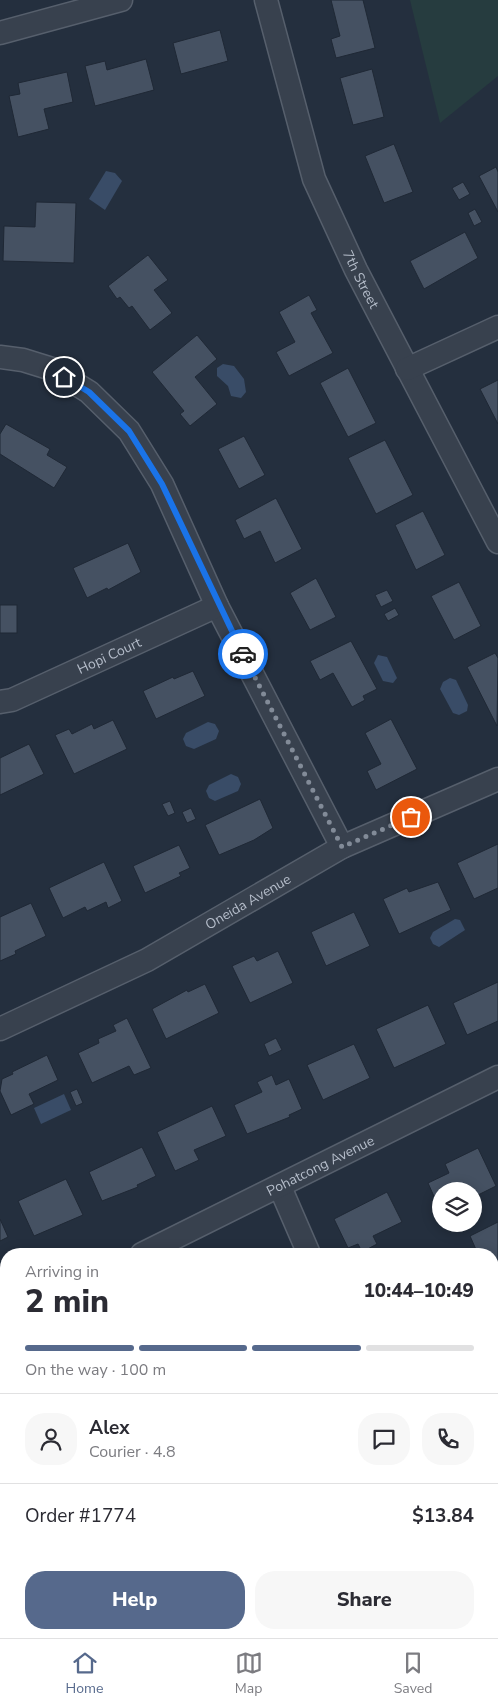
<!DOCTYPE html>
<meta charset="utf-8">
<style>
body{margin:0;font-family:"Nunito Sans",sans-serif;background:#f7f7f7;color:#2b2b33;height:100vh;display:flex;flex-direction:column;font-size:19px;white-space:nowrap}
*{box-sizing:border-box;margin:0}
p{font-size:16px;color:#7c7c81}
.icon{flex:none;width:28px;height:28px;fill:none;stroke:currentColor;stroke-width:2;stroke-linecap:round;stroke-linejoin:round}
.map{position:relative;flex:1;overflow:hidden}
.side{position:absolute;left:0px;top:1248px;width:499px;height:391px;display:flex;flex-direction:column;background:#fff;border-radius:20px 20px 0 0;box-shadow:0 2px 12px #0003}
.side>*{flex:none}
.fabs{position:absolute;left:432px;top:1182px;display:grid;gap:10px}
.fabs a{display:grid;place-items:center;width:50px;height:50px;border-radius:50%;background:#fff;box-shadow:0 2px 12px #0003;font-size:25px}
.pin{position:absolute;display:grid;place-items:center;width:42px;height:42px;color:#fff;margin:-21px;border:2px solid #fff;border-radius:50%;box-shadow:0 1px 5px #0007}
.courier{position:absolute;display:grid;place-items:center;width:50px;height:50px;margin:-25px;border:4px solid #1a73e8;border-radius:50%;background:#fff;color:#222;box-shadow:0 1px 6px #0007}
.head em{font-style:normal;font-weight:800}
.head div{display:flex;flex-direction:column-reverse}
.head{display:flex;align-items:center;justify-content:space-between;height:85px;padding:0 25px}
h1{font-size:32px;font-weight:800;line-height:38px}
.bar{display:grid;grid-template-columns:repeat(4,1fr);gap:8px 5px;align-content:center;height:60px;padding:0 25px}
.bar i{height:6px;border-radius:4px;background:#e1e1e2}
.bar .current{background:#56698c}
.bar p{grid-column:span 4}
.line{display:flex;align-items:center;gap:12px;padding:0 25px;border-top:1px solid #e1e1e2}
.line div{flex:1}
.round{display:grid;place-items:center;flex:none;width:52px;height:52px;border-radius:20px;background:#f7f7f7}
.primary-button{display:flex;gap:10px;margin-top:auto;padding:10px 25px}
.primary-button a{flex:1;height:58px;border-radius:20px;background:#56698c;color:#fff;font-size:20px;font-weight:800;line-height:58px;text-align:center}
.primary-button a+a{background:#f7f7f7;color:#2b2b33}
.dock{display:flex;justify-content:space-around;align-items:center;height:70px;border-top:1px solid #e1e1e2;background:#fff;font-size:14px;color:#7c7c81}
.dock a{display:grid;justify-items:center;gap:2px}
.dock .current{color:#56698c}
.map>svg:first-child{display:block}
.green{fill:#263c3f}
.water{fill:#394c67}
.building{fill:#455162;stroke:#1f2835}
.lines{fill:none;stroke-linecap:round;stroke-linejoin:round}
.minor-casing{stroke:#565f6c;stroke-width:25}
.minor{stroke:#38414e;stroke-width:22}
.done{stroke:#828b98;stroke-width:5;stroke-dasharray:0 9}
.route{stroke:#1a73e8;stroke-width:6}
.labels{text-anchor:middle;stroke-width:5;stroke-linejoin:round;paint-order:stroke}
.street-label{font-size:14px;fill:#b4bcc9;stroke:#1d2633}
</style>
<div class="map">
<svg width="498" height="1638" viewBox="0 0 498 1638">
<rect width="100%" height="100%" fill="#242f3e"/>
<path class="green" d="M410 0H498V76L440 123Z"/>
<g class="water">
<path d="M106 171 115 173 122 181 105 210 89 199Z"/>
<path d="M223 364 234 366 244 379 246 392 241 398 231 396 228 386 217 376V368Z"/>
<path d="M378 655 387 657 397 678 393 683 383 681 374 663Z"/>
<path d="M450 678 456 680 468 705 467 711 459 715 453 713 440 689 443 682Z"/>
<path d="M208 722 215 724 219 731 216 739 194 749 186 746 183 739 186 733Z"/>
<path d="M231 774 238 777 241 784 238 791 215 801 209 798 206 791 209 785Z"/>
<path d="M455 919 460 920 465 930 439 947 433 944 430 938 433 932Z"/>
<path d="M64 1094 71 1110 41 1124 34 1108Z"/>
</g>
<g class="building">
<path d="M331 0H363L375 48 336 58 331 39 340 36Z"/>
<path d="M220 30 228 61 181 74 173 43Z"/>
<path d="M146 59 154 90 95 106 85 66 105 61 107 70Z"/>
<path d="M372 69 384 117 353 125 340 78Z"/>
<path d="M67 72 73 102 44 109 49 129 18 137 9 96 20 94 18 83Z"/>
<path d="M394 144 413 192 384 203 365 156Z"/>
<path d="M496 167 498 172V212L479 176Z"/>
<path d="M463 182 470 194 459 200 452 188Z"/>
<path d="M36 202 76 203 74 263 3 261 4 226 35 227Z"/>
<path d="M475 209 482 222 474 226 468 213Z"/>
<path d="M465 232 478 258 424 289 410 261Z"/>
<path d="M148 255 168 280 154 290 172 313 150 330 132 306 129 308 120 297 117 299 108 286Z"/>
<path d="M309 295 317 310 311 313 333 353 289 376 276 352 295 342 279 312Z"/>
<path d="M197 335 217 359 195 377 217 404 190 426 180 414 184 411 152 372Z"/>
<path d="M348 368 376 423 348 437 320 383Z"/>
<path d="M498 380V424L480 389Z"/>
<path d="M6 424 50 449 47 455 67 467 54 488 0 454V434Z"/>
<path d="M244 436 265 475 239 489 218 449Z"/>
<path d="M385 440 413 495 376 514 348 458Z"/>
<path d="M276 498 302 549 275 563 260 531 244 539 235 520Z"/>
<path d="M423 511 445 555 416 570 395 525Z"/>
<path d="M128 543 141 572 108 590 107 588 87 598 73 568Z"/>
<path d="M316 578 336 617 310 630 290 593Z"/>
<path d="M459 582 481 626 454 640 431 596Z"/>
<path d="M387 590 393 601 381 607 375 595Z"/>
<rect x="0" y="605" width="17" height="28"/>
<path d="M395 608 399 615 388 621 384 614Z"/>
<path d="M351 641 377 689 363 696 365 700 352 707 333 673 320 680 310 661Z"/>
<path d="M495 653 498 658 497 726 467 667Z"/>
<path d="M193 671 205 696 156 719 143 691 173 677 174 679Z"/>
<path d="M391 719 417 769 376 790 367 771 381 764 365 733Z"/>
<path d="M113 720 127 749 74 774 55 735 69 729 72 734 92 724 94 729Z"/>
<path d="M29 744 44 774 0 795V758Z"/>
<path d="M260 799 273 828 254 840 219 855 205 825Z"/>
<path d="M170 801 175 813 168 816 162 804Z"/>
<path d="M191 808 196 819 187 823 182 812Z"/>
<path d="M498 844V888L474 899 457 863Z"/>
<path d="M179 845 190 868 179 873 181 876 145 893 133 866Z"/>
<path d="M104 862 122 901 108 908 106 902 87 911 85 907 63 918 49 888Z"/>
<path d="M438 882 451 910 399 934 383 899 407 888 409 892Z"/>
<path d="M31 903 46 936 15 951 16 954 0 961V917Z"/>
<path d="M354 912 370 946 326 966 311 932Z"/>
<path d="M278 951 293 983 250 1003 232 966 254 956 257 961Z"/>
<path d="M498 982V1021L467 1035 453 1003Z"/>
<path d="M205 984 219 1013 166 1039 152 1009 187 990 188 992Z"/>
<path d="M428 1005 446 1044 394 1068 376 1029Z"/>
<path d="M127 1018 151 1068 134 1075 129 1066 92 1083 78 1053 99 1043 98 1039 116 1031 113 1025Z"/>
<path d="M276 1038 282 1050 269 1056 264 1044Z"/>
<path d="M354 1044 370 1078 323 1100 307 1065Z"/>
<path d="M47 1055 58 1080 29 1094 34 1104 11 1115 0 1091 2 1079 13 1074 12 1072Z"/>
<path d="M272 1075 276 1085 289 1079 302 1109 289 1115 290 1117 247 1134 234 1105 262 1092 257 1082Z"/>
<path d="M77 1089 83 1103 76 1106 70 1092Z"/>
<path d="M212 1106 226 1136 194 1150 199 1160 175 1171 157 1132Z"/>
<path d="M142 1147 156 1176 137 1185 138 1187 102 1201 89 1172Z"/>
<path d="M478 1148 496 1186 474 1197V1191H441V1212L428 1183 449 1173 445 1164Z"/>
<path d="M66 1179 83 1215 34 1236 18 1201Z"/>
<path d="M387 1192 402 1222 373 1236 377 1244 362 1252 358 1244 348 1248 334 1219Z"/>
<path d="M0 1219 8 1237 0 1241Z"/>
<path d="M498 1222V1289L496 1290 492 1283V1254H478L470 1236Z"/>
<path d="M0 1380 6 1393V1407L0 1410Z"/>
<path d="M495 1492 498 1499V1548L492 1551V1493Z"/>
<path d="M73 1632H114L117 1638H76Z"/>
<path d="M233 1632H295L283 1638H235Z"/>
</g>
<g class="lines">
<g class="minor-casing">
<g id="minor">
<path id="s1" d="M266 0 314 179 356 270 498 542"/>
<path d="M0 33 121 0"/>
<path d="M0 357 23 360 52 369 89 392 129 431 162 484 217 606 342 847"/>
<path d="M407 369 498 327"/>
<path id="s2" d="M0 702 12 700 217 606"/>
<path id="s3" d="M0 1029 147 960 342 847 498 779"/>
<path d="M280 1187 309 1254"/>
<path id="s4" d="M142 1254 498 1077"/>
<path d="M0 1322 6 1319"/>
<path d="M492 1616 498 1613"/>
<path d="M180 1632 183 1638"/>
<path d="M446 1638 457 1632"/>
</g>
</g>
<use href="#minor" class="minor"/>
</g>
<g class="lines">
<path class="done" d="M243 654 342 847 411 817"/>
<path class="route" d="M64 377 89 392 129 431 162 484 243 654"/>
</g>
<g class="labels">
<g class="street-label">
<text dy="5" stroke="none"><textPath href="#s1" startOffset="296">7th Street</textPath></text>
<text dy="5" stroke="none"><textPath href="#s2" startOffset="119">Hopi Court</textPath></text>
<text dy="5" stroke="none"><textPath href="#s3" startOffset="279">Oneida Avenue</textPath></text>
<text dy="5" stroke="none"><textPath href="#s4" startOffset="199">Pohatcong Avenue</textPath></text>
</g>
</g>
</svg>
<div class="fabs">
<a><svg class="icon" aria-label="layers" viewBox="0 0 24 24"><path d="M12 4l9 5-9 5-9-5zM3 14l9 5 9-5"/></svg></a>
</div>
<div class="pin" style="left:411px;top:817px;background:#ea580c"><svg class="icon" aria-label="bag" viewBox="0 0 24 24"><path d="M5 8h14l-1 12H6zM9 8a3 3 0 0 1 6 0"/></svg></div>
<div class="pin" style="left:64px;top:377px;background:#1f2937"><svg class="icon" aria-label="home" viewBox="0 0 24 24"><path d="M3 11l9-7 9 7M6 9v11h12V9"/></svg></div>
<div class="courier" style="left:243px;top:654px"><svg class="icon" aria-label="car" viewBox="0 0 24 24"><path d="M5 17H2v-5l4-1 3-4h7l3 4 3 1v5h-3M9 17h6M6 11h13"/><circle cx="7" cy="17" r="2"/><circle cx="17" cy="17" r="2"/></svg></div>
<section class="side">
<div class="head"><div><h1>2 min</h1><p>Arriving in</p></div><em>10:44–10:49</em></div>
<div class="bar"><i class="current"></i><i class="current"></i><i class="current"></i><i></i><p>On the way · 100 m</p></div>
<div class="line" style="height:90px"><a class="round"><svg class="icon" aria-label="person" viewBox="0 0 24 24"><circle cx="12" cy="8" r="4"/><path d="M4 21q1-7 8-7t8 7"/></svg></a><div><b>Alex</b><p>Courier · 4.8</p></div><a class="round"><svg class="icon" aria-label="chat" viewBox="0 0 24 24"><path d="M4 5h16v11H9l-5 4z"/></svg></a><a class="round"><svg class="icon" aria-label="phone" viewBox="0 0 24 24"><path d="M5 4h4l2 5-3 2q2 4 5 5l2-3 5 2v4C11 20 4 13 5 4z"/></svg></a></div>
<div class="line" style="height:65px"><div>Order #1774</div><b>$13.84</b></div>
<div class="primary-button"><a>Help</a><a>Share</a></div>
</section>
</div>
<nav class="dock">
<a class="current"><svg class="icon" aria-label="home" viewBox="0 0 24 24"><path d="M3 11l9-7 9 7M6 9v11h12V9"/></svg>Home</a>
<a><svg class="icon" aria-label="map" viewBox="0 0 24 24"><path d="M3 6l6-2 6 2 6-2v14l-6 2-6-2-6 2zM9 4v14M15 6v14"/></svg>Map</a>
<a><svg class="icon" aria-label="saved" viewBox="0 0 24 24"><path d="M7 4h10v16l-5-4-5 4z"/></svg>Saved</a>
</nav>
